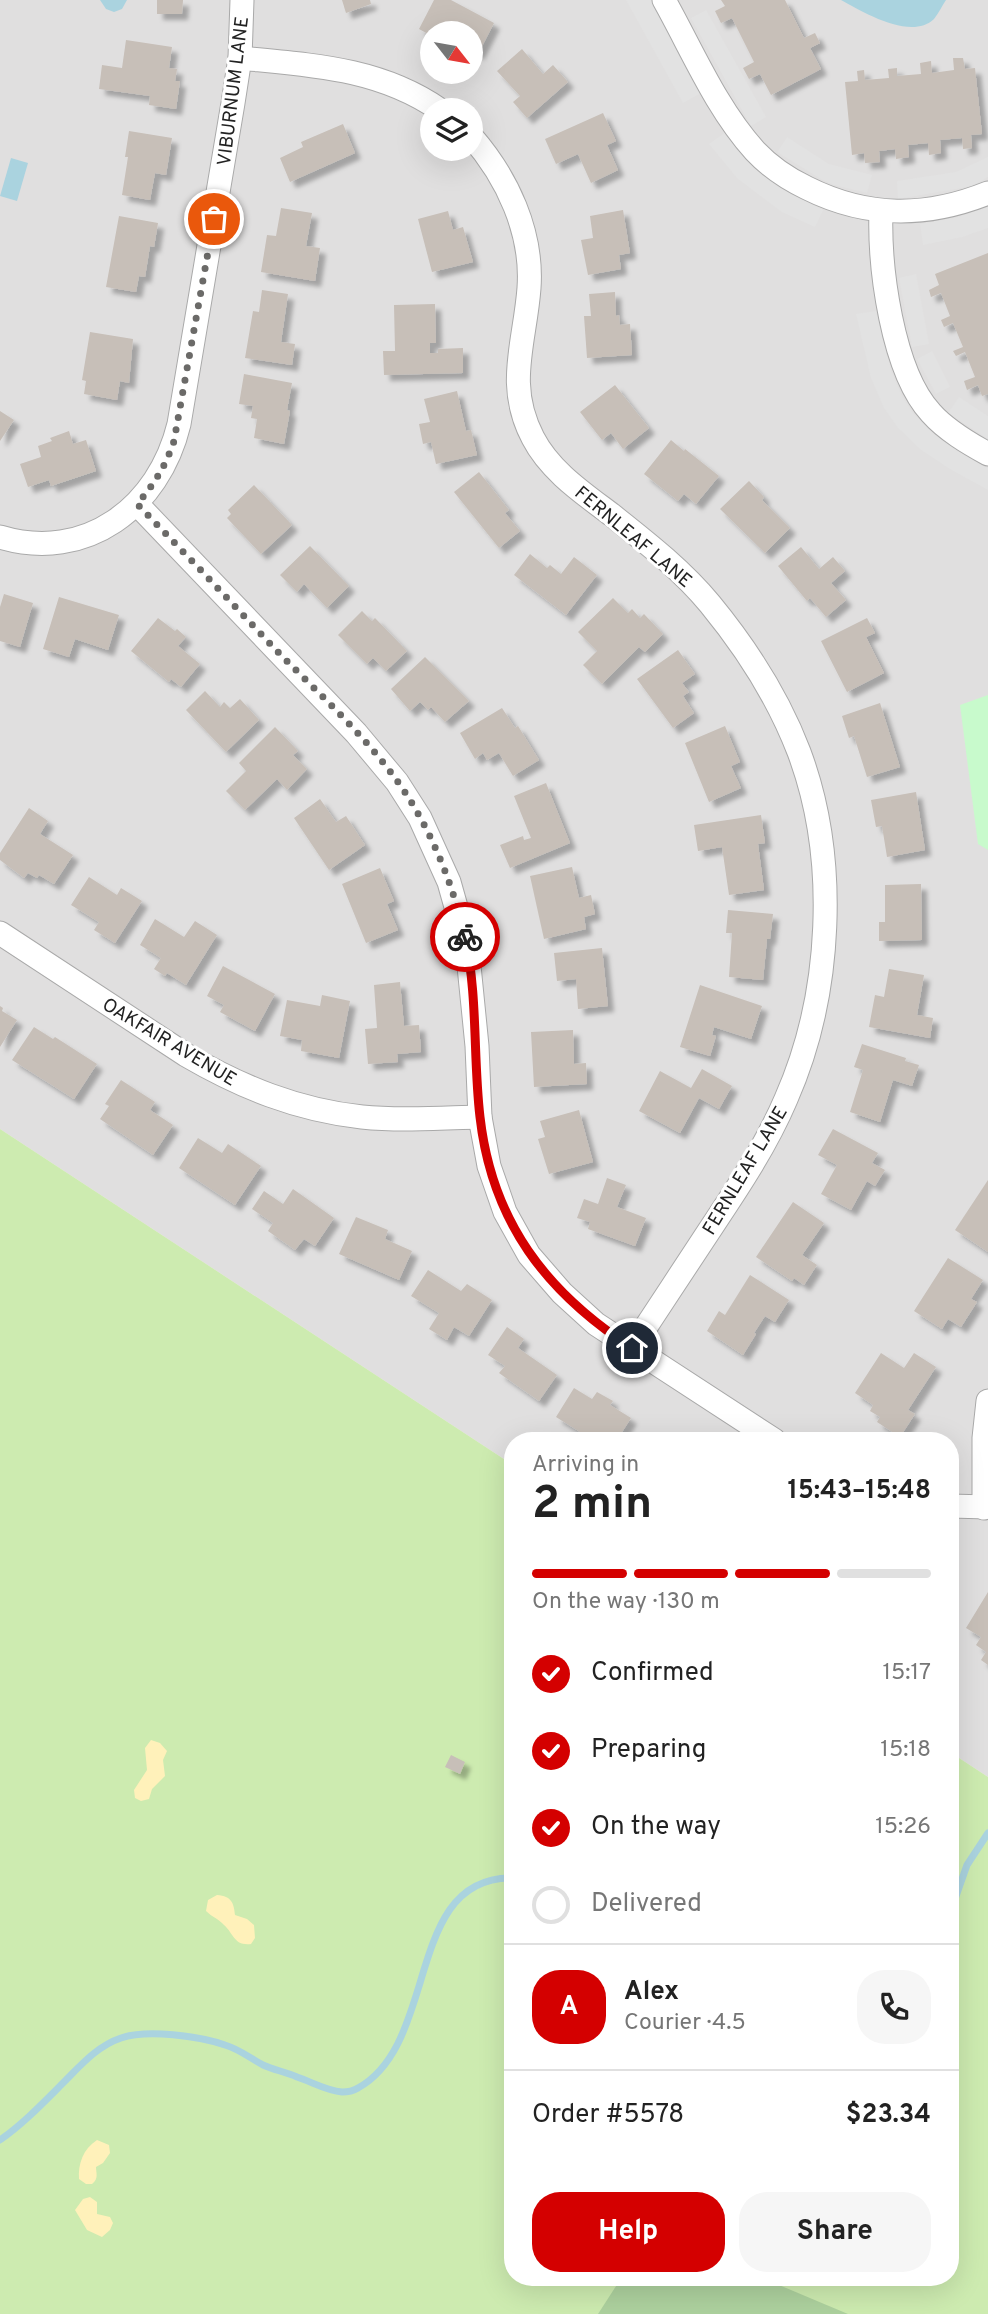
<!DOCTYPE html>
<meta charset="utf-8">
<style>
body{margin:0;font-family:Overpass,sans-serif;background:#f6f6f6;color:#222;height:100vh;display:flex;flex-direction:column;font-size:26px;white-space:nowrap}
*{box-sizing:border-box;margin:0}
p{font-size:23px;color:#767676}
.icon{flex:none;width:38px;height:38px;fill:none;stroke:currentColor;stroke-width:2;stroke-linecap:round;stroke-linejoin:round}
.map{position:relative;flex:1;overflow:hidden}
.details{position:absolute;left:504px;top:1432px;width:455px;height:854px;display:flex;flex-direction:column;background:#fff;border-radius:28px;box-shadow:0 7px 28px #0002}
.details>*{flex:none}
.needle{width:46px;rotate:121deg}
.buttons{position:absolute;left:420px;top:21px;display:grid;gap:14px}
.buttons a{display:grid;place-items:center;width:63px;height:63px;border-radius:50%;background:#fff;box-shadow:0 7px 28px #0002;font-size:35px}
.pin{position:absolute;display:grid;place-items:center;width:60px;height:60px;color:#fff;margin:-30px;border:4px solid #fff;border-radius:50%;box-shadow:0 2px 7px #0007}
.courier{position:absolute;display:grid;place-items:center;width:70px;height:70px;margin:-35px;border:5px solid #d40000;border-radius:50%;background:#fff;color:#222;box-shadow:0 2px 9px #0007}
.head em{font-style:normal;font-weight:700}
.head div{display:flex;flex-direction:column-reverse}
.head{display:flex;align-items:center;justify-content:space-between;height:119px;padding:0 28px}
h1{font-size:46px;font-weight:700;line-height:52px}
.bar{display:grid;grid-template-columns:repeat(4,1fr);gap:10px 7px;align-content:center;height:84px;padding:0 28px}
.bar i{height:9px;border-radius:5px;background:#e0e0e0}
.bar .selected{background:#d40000}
.bar p{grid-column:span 4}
.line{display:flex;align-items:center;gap:18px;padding:0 28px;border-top:2px solid #e0e0e0}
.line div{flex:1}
.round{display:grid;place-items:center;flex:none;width:74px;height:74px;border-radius:28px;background:#f6f6f6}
ol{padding:0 28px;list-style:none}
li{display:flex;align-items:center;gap:21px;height:77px}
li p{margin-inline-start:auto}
li .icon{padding:7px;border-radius:50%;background:#d40000;color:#fff;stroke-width:4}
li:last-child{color:#767676}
li i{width:38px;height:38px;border:4px solid #e0e0e0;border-radius:50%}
.button{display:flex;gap:14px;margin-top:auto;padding:14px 28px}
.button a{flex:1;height:80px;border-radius:28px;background:#d40000;color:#fff;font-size:28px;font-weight:700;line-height:80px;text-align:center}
.button a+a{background:#f6f6f6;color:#222}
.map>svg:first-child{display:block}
.residential{fill:#e0dfdf;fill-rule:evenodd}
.grass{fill:#cdebb0}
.forest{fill:#add19e}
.sand{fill:#fff1ba}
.park{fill:#c8facc}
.parking{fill:#e2e2e2}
.water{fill:#aad3df}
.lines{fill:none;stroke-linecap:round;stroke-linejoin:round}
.stream{stroke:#aad3df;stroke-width:7}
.building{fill:#c7bfb8;filter:url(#shadow)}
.minor-casing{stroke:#a9a9a9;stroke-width:25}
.minor{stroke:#fff;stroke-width:23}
.done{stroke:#6b6a68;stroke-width:7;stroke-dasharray:0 12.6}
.route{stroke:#d40000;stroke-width:9}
.labels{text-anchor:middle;stroke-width:6;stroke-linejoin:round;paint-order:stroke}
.street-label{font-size:19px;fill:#222;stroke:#fff}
</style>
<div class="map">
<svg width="988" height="2314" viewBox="0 0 988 2314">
<defs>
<filter id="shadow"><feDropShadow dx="6" dy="6" stdDeviation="2" flood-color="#0004"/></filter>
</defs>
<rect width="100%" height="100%" fill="#f2efe9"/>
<path class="residential" d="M0 0H988V1777L950 1752V1440H513V1465L0 1129ZM432 33H471V72H432ZM432 110H471V149H432Z"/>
<path class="grass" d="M0 1129 513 1465V2277H950V1752L988 1777V2314H0Z"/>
<path class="forest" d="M626 2277H760L848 2314H598L618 2283Z"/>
<g class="sand">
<path d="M151 1740 160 1743 167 1751 163 1760 165 1776 152 1789 149 1799 141 1801 135 1798 134 1790 147 1770 145 1748Z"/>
<path d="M217 1895C232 1896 234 1904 235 1915L247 1919 254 1925 255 1938 251 1944C234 1946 234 1934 224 1925 219 1919 212 1917 206 1911L208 1900Z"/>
<path d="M97 2140 109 2145 110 2153 103 2163 96 2167C96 2173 99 2179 92 2184H86L79 2179C78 2164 83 2149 97 2140Z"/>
<path d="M90 2197 97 2202V2214L110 2217 113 2223 110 2230 102 2237 87 2230 75 2210 83 2199Z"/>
</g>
<path class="park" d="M988 695V850L978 844 960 705Z"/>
<g class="parking">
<path d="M626 0H653L701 93 683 103Z"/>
<path d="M706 10 766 117 751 126 691 18Z"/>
<path d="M726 132 753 167 777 186 823 210 815 227 782 212 737 178 709 144Z"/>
<path d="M787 137 829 164 872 175 867 193 834 185 821 179 777 152Z"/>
<path d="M988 157V177L973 186 898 199 897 181 956 172Z"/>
<path d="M988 206V228L962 237 923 245 920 224 958 217Z"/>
<path d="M916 274 929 344 912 347 899 278Z"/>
<path d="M876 311 891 370 902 396 913 413 934 434 959 452 988 468V490L950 469 921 450 898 428 884 408 871 378 856 314Z"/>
<path d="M932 351 950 387 936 394 917 359Z"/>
<path d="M959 397 988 416V439L948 413Z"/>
</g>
<g class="water">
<path d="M100 0H127L122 9 114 12 106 9Z"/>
<path d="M841 0H946C942 6 938 14 934 19 911 41 863 12 841 0Z"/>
<path d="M11 158 28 163 17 201 0 196Z"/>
</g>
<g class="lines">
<g class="stream">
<path d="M950 1913 967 1865 988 1833"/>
<path d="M0 2140C23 2124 43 2103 63 2083 80 2066 97 2046 121 2038 147 2029 199 2036 225 2045 239 2049 250 2058 263 2065 274 2070 286 2072 297 2077 312 2082 327 2091 342 2092 348 2092 353 2091 358 2088 440 2043 404 1876 513 1878"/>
</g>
</g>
<g class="building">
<path d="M157 0H183L182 14H157Z"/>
<path d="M342 0H370L371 4 346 13Z"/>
<path d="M434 0H451L494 23 478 54 471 51V33H432V36L419 29Z"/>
<path d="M721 0H785L804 38 815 33 820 43 810 48 821 69 771 95 760 74 749 79 743 68 754 62 732 18 721 23 715 11 725 6Z"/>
<path d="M126 40 172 47 169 68 177 69 175 81H180L176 109 149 105 150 96 99 89 102 65 122 68Z"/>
<path d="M522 49 543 74 553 65 568 82 527 118 513 102 520 96 497 71Z"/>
<path d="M953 58H963L965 69 975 68 982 134 971 135 972 148 963 149 962 138 940 140 941 153 929 155 928 143 908 145 909 157 896 159 895 149 879 151 880 162 865 163 864 153 852 155 845 82 858 81 857 71 864 70 865 80 889 78 888 69 897 68V76L921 74 920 63 931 61 932 73 954 70Z"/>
<path d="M603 113 616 141 607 145 618 170 591 183 578 154 556 164 545 139Z"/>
<path d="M343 124 355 153 290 182 280 158 303 147 301 142Z"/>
<path d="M129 131 172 138 166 175 155 173 150 200 122 195 128 157H125Z"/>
<path d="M281 208 312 213 306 246 320 248 315 281 261 272 267 235 276 236Z"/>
<path d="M623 210 630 253 619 255 621 269 588 275 581 240 593 238 590 216Z"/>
<path d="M448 211 453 230 463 227 473 262 432 272 418 219Z"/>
<path d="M119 216 158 223 154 247 150 246 145 277 139 276 136 292 106 287Z"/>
<path d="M988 253V394L982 396 978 385 967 390 964 381 975 377 965 352 956 356 953 351 963 347 953 323 944 327 941 320 950 316 941 293 931 297 929 290 939 285 935 274Z"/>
<path d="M262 290 288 294 281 342 295 344 292 365 245 358 253 311 259 312Z"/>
<path d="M615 292 616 316 619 315 620 325 630 324 632 355 587 358 584 316H591L589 294Z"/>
<path d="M435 304 436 343H430V353H438V349L463 348V373L384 375 383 351H395L394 305Z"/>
<path d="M90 332 133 339 129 383 120 381 117 400 84 394 86 381 82 380Z"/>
<path d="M244 374 292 383 287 410 290 411 284 444 254 438 257 419 251 418 253 406 239 404Z"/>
<path d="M615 385 649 428 623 449 611 433 602 440 580 412Z"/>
<path d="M457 391 466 431 471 430 477 455 436 464 431 442 423 444 419 424 430 422 424 399Z"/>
<path d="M0 411 14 420 0 441Z"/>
<path d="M69 431 73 444 86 440 96 471 51 486 49 480 28 487 20 464 41 457 38 446 52 441 50 438Z"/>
<path d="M671 440 684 451 685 449 719 476 696 504 684 494 678 501 644 474Z"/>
<path d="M479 472 509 510 505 513 520 531 499 548 454 492Z"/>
<path d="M749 481 764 497 762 500 790 528 765 553 720 509Z"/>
<path d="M254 485 292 525 261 554 227 518 231 514 228 510Z"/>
<path d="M310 546 349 586 327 608 304 584 297 592 280 575Z"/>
<path d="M801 547 819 569 833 557 845 571 831 583 846 600 826 617 810 598 807 601 778 566Z"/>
<path d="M530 554 547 568 550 565 561 574 574 557 597 575 566 615 514 575Z"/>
<path d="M4 594 33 603 20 647 0 641V607Z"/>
<path d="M59 597 119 615 108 650 75 639 69 657 43 649Z"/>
<path d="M613 598 628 613 632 609 640 618 644 614 663 634 645 652 639 647 602 684 583 665 597 651 578 632Z"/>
<path d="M362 611 372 621 375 618 407 651 386 671 373 658 367 664 338 635Z"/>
<path d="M158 618 175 631 177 629 186 637 178 646 200 664 181 687 171 679 169 682 131 651Z"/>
<path d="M867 618 875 633 866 637 884 673 847 692 821 641Z"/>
<path d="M678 650 695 674 682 683 689 692 683 696 694 713 673 728 637 679Z"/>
<path d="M425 657 469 701 445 722 431 707 428 710 420 702 410 711 391 689Z"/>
<path d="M205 691 220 707 224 702 230 708 240 699 259 720 226 752 186 710Z"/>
<path d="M880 703 900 767 867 777 854 736 849 738 842 716Z"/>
<path d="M502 708 515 728 518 726 539 760 513 776 499 753 487 760 483 753 475 759 460 733Z"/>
<path d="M725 726 740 762 731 766 741 788 709 802 685 743Z"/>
<path d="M275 727 298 751 293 755 307 769 287 790 277 779 245 810 226 791 246 771 239 763Z"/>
<path d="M546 783 570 843 510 868 500 845 523 836 524 840 531 838 514 796Z"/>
<path d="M916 792 925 850 887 857 882 826 876 827 871 800Z"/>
<path d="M320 799 336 822 346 816 365 845 329 870 294 818Z"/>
<path d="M29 808 48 821 40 834 73 855 54 884 39 875 37 878 28 873 24 878 0 860V853Z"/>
<path d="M761 815 765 843 758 844 764 890 729 895 722 847 698 851 694 825Z"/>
<path d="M572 867 579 898 591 895 595 914 584 917 586 929 544 939 530 876Z"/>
<path d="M380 868 394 901 387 904 398 930 366 943 342 884Z"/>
<path d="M89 877 117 895 121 888 142 901 115 943 94 930 99 922 71 905Z"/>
<path d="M921 884 922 940 879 941V922H885V885Z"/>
<path d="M728 910 773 914 770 939H767L763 980 729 977 732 933H726Z"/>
<path d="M155 919 184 937 195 921 217 935 186 985 167 973 165 976 154 969 161 958 140 945Z"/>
<path d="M602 948 608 1006 578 1009 576 979 557 981 554 953Z"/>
<path d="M223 966 275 994 255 1031 220 1012 224 1005 207 996Z"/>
<path d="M889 969 924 975 917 1015 933 1018 930 1038 869 1027 875 995 884 997Z"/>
<path d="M400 982 404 1026 419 1025 421 1052 397 1054 398 1062 368 1064 365 1029 377 1028 374 985Z"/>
<path d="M700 985 762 1006 751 1039 714 1027 712 1035 716 1036 710 1056 680 1047Z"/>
<path d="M322 995 350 1001 339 1058 301 1051 302 1040 280 1036 287 1000 320 1006Z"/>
<path d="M0 1006 3 1008 2 1011 17 1020 0 1047Z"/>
<path d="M34 1027 53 1039 55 1037 97 1064 74 1099 12 1060Z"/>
<path d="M573 1030 574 1064 586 1063 587 1084 534 1087 531 1032Z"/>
<path d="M862 1044 906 1058 905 1061 919 1065 912 1086 893 1080 880 1122 850 1112 863 1070 854 1067Z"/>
<path d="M702 1069 732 1086 719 1109 699 1098 680 1133 639 1111 660 1071 691 1088Z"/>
<path d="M121 1080 155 1102 150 1110 173 1125 153 1155 100 1119 109 1106 105 1104Z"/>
<path d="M579 1110 593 1162 549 1174 538 1139 545 1137 540 1121Z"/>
<path d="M833 1129 878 1153 872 1163 885 1170 875 1186 867 1181 851 1210 821 1194 837 1165 818 1155Z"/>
<path d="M198 1138 222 1153 228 1144 261 1166 235 1205 179 1168Z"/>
<path d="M607 1178 626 1185 617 1207 646 1218 635 1246 588 1229 590 1222 577 1218 584 1199 598 1204Z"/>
<path d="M988 1180V1252L955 1230Z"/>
<path d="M293 1189 334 1218 315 1246 304 1239 295 1250 268 1231 273 1223 252 1209 264 1191 283 1204Z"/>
<path d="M793 1202 824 1223 802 1255 817 1265 804 1285 794 1278 792 1281 756 1257Z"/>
<path d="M356 1217 388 1230 385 1239 412 1251 399 1280 339 1254Z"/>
<path d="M948 1258 983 1280 971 1299 977 1302 961 1327 948 1319 942 1329 914 1311Z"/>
<path d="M428 1270 461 1291 467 1284 492 1300 469 1336 454 1327 447 1340 429 1329 439 1313 411 1296Z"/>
<path d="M750 1275 789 1300 775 1322 765 1316 754 1333 756 1334 743 1355 707 1331 719 1311 725 1315Z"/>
<path d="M507 1327 524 1339 518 1348 557 1375 539 1401 499 1373 505 1366 488 1355Z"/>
<path d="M881 1353 904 1368 914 1353 936 1367 908 1410 915 1414 900 1437 877 1422 880 1417 870 1411 873 1405 855 1393Z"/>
<path d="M574 1388 592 1399 597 1392 613 1401 610 1405 631 1418 617 1440H593L556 1417Z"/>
<path d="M646 1432 659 1440H641Z"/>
<path d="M988 1592V1665L981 1660 986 1652 976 1645 981 1637 966 1628Z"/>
<path d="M451 1755 465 1762 460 1774 445 1767Z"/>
</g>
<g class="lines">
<g class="minor-casing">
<g id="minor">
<path d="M664 0C692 50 716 108 755 151 770 167 788 179 807 188 867 218 926 218 988 193"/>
<path d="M240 58C311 65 380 68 440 110"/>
<path d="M471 136C507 177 533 232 529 288 525 343 505 385 533 438 550 471 583 493 612 515 646 542 682 570 710 604 747 649 778 697 799 752 839 859 832 995 786 1099 766 1146 737 1189 709 1231 683 1270 658 1309 632 1348"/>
<path d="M881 211C879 267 892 371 931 413 946 430 968 443 988 454"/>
<path d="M137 504 356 733 397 782 420 818 449 882 467 946 477 1046 480 1117 489 1166 505 1212 529 1255 562 1293 596 1324 774 1440"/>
<path d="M0 537C86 563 159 507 179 424L233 103 240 58 242 0"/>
<path d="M0 933 186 1055C241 1087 297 1110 362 1117 400 1121 441 1118 480 1117"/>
<path d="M950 1506 988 1507"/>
<path d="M984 1508V1438L988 1401"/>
</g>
</g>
<use href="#minor" class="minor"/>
</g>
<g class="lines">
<path class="done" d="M214 219 174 441C166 465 154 485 137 504 184 552 230 601 276 650 322 697 375 744 410 800 436 842 454 889 465 937"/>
<path class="route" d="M465 937C478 996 473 1058 480 1117 492 1222 546 1292 632 1348"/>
</g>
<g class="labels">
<g class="street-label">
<text transform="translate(232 91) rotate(-83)" y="7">VIBURNUM LANE</text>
<text transform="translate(634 536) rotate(40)" y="7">FERNLEAF LANE</text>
<text transform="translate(170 1041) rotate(31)" y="7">OAKFAIR AVENUE</text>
<text transform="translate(744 1170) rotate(-59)" y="7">FERNLEAF LANE</text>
</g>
</g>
</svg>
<div class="buttons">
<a><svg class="needle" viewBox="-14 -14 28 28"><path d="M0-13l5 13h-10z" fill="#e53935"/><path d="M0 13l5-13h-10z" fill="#767676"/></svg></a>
<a><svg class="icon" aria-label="layers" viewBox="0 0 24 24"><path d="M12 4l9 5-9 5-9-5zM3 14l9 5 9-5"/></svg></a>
</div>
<div class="pin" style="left:214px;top:219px;background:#ea580c"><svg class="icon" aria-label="bag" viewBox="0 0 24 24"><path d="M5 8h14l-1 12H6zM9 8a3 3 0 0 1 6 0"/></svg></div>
<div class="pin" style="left:632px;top:1348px;background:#1f2937"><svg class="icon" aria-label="home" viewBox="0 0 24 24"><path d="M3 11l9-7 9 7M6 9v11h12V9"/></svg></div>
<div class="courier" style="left:465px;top:937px"><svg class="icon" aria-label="bike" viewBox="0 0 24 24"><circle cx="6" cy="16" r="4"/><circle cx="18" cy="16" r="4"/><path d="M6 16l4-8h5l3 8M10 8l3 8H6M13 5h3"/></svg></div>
<section class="details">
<div class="head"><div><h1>2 min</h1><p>Arriving in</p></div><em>15:43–15:48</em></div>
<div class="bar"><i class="selected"></i><i class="selected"></i><i class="selected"></i><i></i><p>On the way · 130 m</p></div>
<ol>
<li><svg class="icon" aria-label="check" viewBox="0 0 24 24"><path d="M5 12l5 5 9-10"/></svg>Confirmed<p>15:17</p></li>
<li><svg class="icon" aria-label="check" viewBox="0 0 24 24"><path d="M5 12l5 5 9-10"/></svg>Preparing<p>15:18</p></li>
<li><svg class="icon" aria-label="check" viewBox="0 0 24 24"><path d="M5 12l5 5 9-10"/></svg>On the way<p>15:26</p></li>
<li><i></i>Delivered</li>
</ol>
<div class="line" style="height:126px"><b class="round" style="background:#d40000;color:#fff">A</b><div><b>Alex</b><p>Courier · 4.5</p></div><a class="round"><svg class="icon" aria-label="phone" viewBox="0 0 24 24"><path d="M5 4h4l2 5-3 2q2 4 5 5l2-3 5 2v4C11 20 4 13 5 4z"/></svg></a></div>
<div class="line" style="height:91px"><div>Order #5578</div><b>$23.34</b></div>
<div class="button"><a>Help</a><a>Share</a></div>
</section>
</div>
